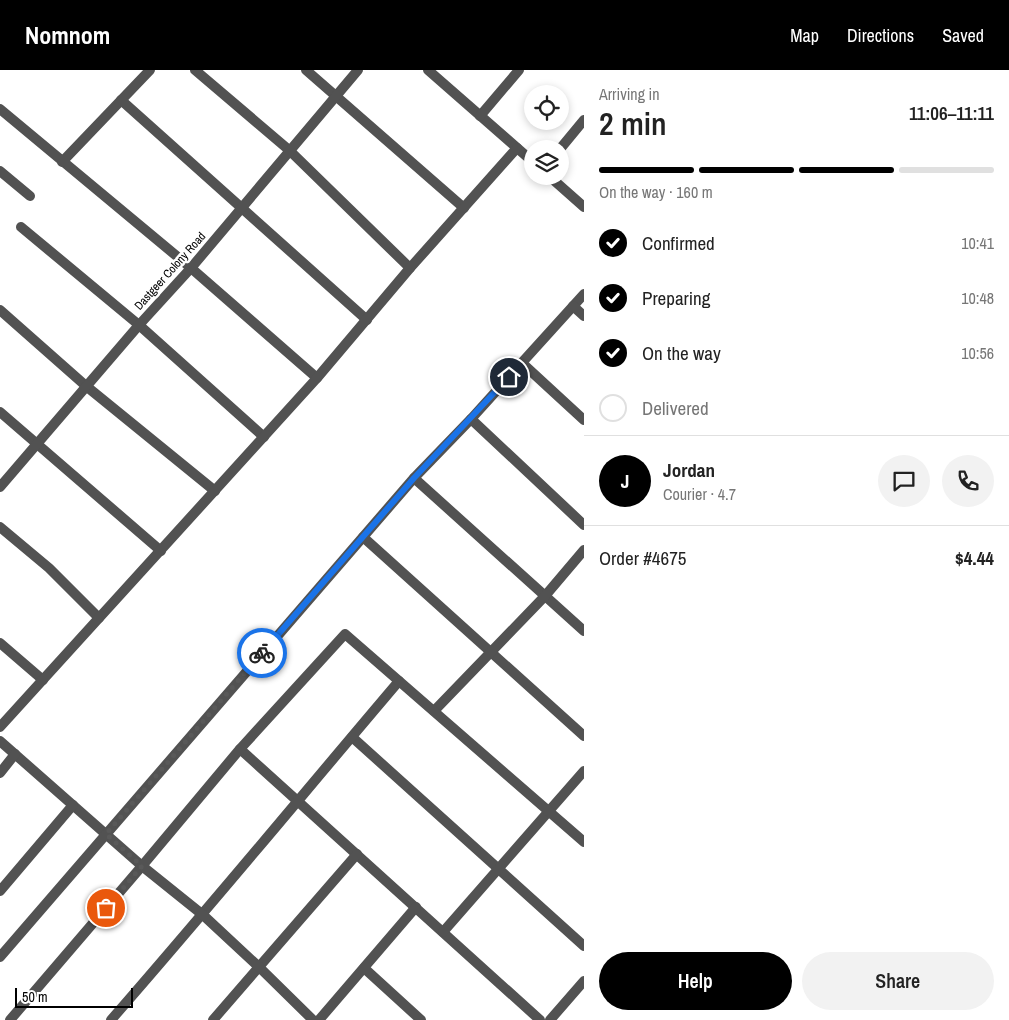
<!DOCTYPE html>
<meta charset="utf-8">
<style>
body{margin:0;font-family:"Archivo Narrow",sans-serif;background:#f2f2f2;color:#222;height:100vh;display:flex;flex-direction:column;font-size:19px;white-space:nowrap}
*{box-sizing:border-box;margin:0}
p{font-size:16px;color:#767676}
.icon{flex:none;width:28px;height:28px;fill:none;stroke:currentColor;stroke-width:2;stroke-linecap:round;stroke-linejoin:round}
.map{position:relative;flex:1;overflow:hidden}
.panel{display:flex;flex-direction:column;background:#fff;width:425px}
.panel>*{flex:none}
.controls{position:absolute;left:524px;top:15px;display:grid;gap:10px}
.controls a{display:grid;place-items:center;width:45px;height:45px;border-radius:50%;background:#fff;box-shadow:0 2px 8px #0003;font-size:25px}
.scale{position:absolute;left:15px;bottom:12px;width:118px;box-sizing:border-box;padding-left:5px;border:2px solid #000;border-top:0;font-size:14px;line-height:18px;white-space:nowrap;color:#000;-webkit-text-stroke:4px #fff;paint-order:stroke}
.pin{position:absolute;display:grid;place-items:center;width:42px;height:42px;color:#fff;margin:-21px;border:2px solid #fff;border-radius:50%;box-shadow:0 1px 5px #0007}
.courier{position:absolute;display:grid;place-items:center;width:50px;height:50px;margin:-25px;border:4px solid #1a73e8;border-radius:50%;background:#fff;color:#222;box-shadow:0 1px 6px #0007}
.headline em{font-style:normal;font-weight:600}
.headline div{display:flex;flex-direction:column-reverse}
.headline{display:flex;align-items:center;justify-content:space-between;height:85px;padding:0 15px}
h1{font-size:32px;font-weight:600;line-height:38px}
.bar{display:grid;grid-template-columns:repeat(4,1fr);gap:8px 5px;align-content:center;height:60px;padding:0 15px}
.bar i{height:6px;border-radius:4px;background:#e0e0e0}
.bar .current{background:#000}
.bar p{grid-column:span 4}
.line{display:flex;align-items:center;gap:12px;padding:0 15px;border-top:1px solid #e0e0e0}
.line div{flex:1}
.round{display:grid;place-items:center;flex:none;width:52px;height:52px;border-radius:26px;background:#f2f2f2}
ol{padding:0 15px;list-style:none}
li{display:flex;align-items:center;gap:15px;height:55px}
li p{margin-inline-start:auto}
li .icon{padding:5px;border-radius:50%;background:#000;color:#fff;stroke-width:4}
li:last-child{color:#767676}
li i{width:28px;height:28px;border:2px solid #e0e0e0;border-radius:50%}
.button{display:flex;gap:10px;margin-top:auto;padding:10px 15px}
.button a{flex:1;height:58px;border-radius:30px;background:#000;color:#fff;font-size:20px;font-weight:600;line-height:58px;text-align:center}
.button a+a{background:#f2f2f2;color:#222}
header{display:flex;align-items:center;gap:30px;box-sizing:border-box;height:70px;padding:0 25px;background:#000;color:#fff}
header strong{font-size:24px}
nav{display:flex;gap:28px;margin-inline-start:auto;font-size:18px}
main{display:flex;flex:1;min-height:0}
.map>svg:first-child{display:block}
.lines{fill:none;stroke-linecap:round;stroke-linejoin:round}
.minor{stroke:#525252;stroke-width:10}
.done{stroke:#595959;stroke-width:5;stroke-dasharray:0 9}
.route{stroke:#1a73e8;stroke-width:6}
.labels{text-anchor:middle;stroke-width:5;stroke-linejoin:round;paint-order:stroke}
.street-label{font-size:12px;fill:#000;stroke:#fff}
</style>
<header>
<strong>Nomnom</strong>
<nav><a>Map</a><a>Directions</a><a>Saved</a></nav>
</header>
<main>
<div class="map">
<svg width="584" height="950" viewBox="0 0 584 950">
<rect width="100%" height="100%" fill="#fff"/>
<g class="lines">
<g class="minor">
<path d="M195 0 289 80 410 198"/>
<path d="M306 0 464 138"/>
<path d="M428 0 532 91"/>
<path d="M121 30 367 250"/>
<path d="M0 39 191 198 317 308"/>
<path d="M480 46 519 0"/>
<path d="M560 79 584 50"/>
<path d="M62 92 150 0"/>
<path d="M0 101 30 126"/>
<path d="M549 106 584 137"/>
<path d="M21 157 139 255 264 367"/>
<path d="M584 224 471 349 584 455"/>
<path d="M573 236 584 246"/>
<path d="M0 240 86 316 215 421"/>
<path d="M522 293 584 350"/>
<path d="M0 342 161 481"/>
<path d="M414 408 584 561"/>
<path d="M0 417 139 255 191 198 358 0"/>
<path d="M0 457 49 498 99 548"/>
<path d="M363 467 584 666"/>
<path d="M0 573 43 610"/>
<path d="M434 641 545 526 584 480"/>
<path d="M0 657 317 308 410 198 517 78"/>
<path d="M352 667 584 876"/>
<path d="M0 671 142 796 10 950"/>
<path d="M240 679 540 950"/>
<path d="M0 703 15 684"/>
<path d="M0 821 73 735"/>
<path d="M443 862 584 701"/>
<path d="M0 887 414 408 471 349"/>
<path d="M364 898 421 950"/>
<path d="M111 950C209 838 303 724 399 611"/>
<path d="M213 950 357 784"/>
<path d="M313 950 259 897 203 845 142 796 240 679 345 564 584 772"/>
<path d="M319 950 416 837"/>
<path d="M550 950 584 911"/>
</g>
</g>
<g class="lines">
<path class="done" d="M106 838 142 796 106 764 262 583"/>
<path class="route" d="M262 583 414 408 509 307"/>
</g>
<g class="labels">
<g class="street-label">
<text transform="translate(170 201) rotate(-48)" y="4">Dastgeer Colony Road</text>
</g>
</g>
</svg>
<div class="controls">
<a><svg class="icon" aria-label="locate" viewBox="0 0 24 24"><circle cx="12" cy="12" r="6"/><path d="M12 2v4M12 18v4M2 12h4M18 12h4"/></svg></a>
<a><svg class="icon" aria-label="layers" viewBox="0 0 24 24"><path d="M12 4l9 5-9 5-9-5zM3 14l9 5 9-5"/></svg></a>
</div>
<div class="scale">50 m</div>
<div class="pin" style="left:106px;top:838px;background:#ea580c"><svg class="icon" aria-label="bag" viewBox="0 0 24 24"><path d="M5 8h14l-1 12H6zM9 8a3 3 0 0 1 6 0"/></svg></div>
<div class="pin" style="left:509px;top:307px;background:#1f2937"><svg class="icon" aria-label="home" viewBox="0 0 24 24"><path d="M3 11l9-7 9 7M6 9v11h12V9"/></svg></div>
<div class="courier" style="left:262px;top:583px"><svg class="icon" aria-label="bike" viewBox="0 0 24 24"><circle cx="6" cy="16" r="4"/><circle cx="18" cy="16" r="4"/><path d="M6 16l4-8h5l3 8M10 8l3 8H6M13 5h3"/></svg></div>
</div>
<section class="panel">
<div class="headline"><div><h1>2 min</h1><p>Arriving in</p></div><em>11:06–11:11</em></div>
<div class="bar"><i class="current"></i><i class="current"></i><i class="current"></i><i></i><p>On the way · 160 m</p></div>
<ol>
<li><svg class="icon" aria-label="check" viewBox="0 0 24 24"><path d="M5 12l5 5 9-10"/></svg>Confirmed<p>10:41</p></li>
<li><svg class="icon" aria-label="check" viewBox="0 0 24 24"><path d="M5 12l5 5 9-10"/></svg>Preparing<p>10:48</p></li>
<li><svg class="icon" aria-label="check" viewBox="0 0 24 24"><path d="M5 12l5 5 9-10"/></svg>On the way<p>10:56</p></li>
<li><i></i>Delivered</li>
</ol>
<div class="line" style="height:90px"><b class="round" style="background:#000;color:#fff">J</b><div><b>Jordan</b><p>Courier · 4.7</p></div><a class="round"><svg class="icon" aria-label="chat" viewBox="0 0 24 24"><path d="M4 5h16v11H9l-5 4z"/></svg></a><a class="round"><svg class="icon" aria-label="phone" viewBox="0 0 24 24"><path d="M5 4h4l2 5-3 2q2 4 5 5l2-3 5 2v4C11 20 4 13 5 4z"/></svg></a></div>
<div class="line" style="height:65px"><div>Order #4675</div><b>$4.44</b></div>
<div class="button"><a>Help</a><a>Share</a></div>
</section>
</main>
